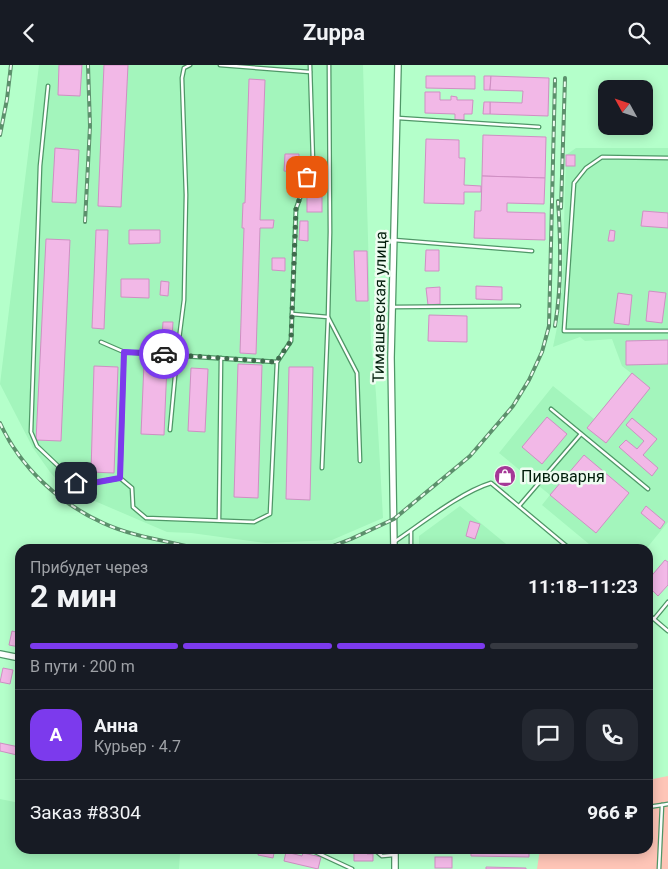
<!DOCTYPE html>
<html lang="ru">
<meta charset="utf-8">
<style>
body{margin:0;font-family:Roboto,sans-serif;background:#242831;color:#f1f3f6;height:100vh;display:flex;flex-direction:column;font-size:19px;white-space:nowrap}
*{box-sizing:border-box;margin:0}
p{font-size:16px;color:#9ea1a6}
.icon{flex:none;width:28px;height:28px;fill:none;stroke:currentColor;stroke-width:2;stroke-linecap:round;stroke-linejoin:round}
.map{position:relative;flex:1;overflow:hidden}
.side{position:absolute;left:15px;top:479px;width:638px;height:310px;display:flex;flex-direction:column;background:#171b24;border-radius:15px;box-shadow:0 2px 12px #0003}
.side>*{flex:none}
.needle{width:32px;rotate:310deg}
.buttons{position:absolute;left:598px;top:15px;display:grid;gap:10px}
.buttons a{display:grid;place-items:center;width:55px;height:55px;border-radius:10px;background:#171b24;box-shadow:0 2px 12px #0003;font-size:25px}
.pin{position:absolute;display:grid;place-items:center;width:42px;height:42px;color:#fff;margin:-21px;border-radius:10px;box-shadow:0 2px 8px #0006}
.courier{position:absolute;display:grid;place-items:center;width:50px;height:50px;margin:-25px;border:4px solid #7c3aed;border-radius:50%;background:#fff;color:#222;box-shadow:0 1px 6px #0007}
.summary em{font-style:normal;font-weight:700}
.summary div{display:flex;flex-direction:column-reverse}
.summary{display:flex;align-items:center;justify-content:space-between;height:85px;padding:0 15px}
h1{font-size:32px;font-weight:700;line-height:38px}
.bar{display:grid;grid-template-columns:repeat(4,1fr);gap:8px 5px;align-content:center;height:60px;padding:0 15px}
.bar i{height:6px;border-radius:4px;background:#363941}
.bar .selected{background:#7c3aed}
.bar p{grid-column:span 4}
.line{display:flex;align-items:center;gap:12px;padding:0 15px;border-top:1px solid #363941}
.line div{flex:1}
.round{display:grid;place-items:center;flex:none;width:52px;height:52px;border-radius:15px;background:#242831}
header{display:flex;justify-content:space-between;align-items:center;height:65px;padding:0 15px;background:#171b24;font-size:22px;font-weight:700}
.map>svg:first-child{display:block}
.built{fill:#a3f5bc}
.green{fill:#fec5b7}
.building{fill:#f2b8e7;stroke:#cf8fc3}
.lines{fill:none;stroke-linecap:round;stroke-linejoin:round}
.service-casing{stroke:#4f9767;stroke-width:5}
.minor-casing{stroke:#4f9767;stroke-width:8}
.service{stroke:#fff;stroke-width:2.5}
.minor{stroke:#fff;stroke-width:5.5}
.rail-casing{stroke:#5c906c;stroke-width:4}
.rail{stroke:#eefcf1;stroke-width:2;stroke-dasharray:5.5;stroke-linecap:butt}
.done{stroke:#3f6b4d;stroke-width:5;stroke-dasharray:0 9}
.route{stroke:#7c3aed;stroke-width:6}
.labels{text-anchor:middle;stroke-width:5;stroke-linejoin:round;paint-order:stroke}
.street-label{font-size:16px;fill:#001c0a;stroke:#eefcf1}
.poi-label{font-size:16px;fill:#001c0a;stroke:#eefcf1;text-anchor:start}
</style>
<header><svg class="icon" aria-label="back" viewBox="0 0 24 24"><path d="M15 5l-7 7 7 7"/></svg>Zuppa<svg class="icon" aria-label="search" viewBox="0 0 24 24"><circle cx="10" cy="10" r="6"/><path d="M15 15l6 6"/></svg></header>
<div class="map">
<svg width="668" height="804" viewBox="0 0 668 804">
<rect width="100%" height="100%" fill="#b4ffca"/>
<g class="built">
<path d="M39 0H363L371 277 376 329 383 453 332 475 266 478 191 468 167 467 76 428 57 415 50 407 33 383 0 319Z"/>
<path d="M576 83H668V457L646 484H595L542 440 550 430 499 388 553 321 594 354 631 308 622 301 612 274 585 276 580 272 553 282 560 248 558 247 560 228H562L566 90Z"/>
<path d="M460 441 512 484H419V471Z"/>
<path d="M0 734 20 738V784H179L180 789 179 804H0Z"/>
</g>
<path class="green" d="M668 711V804H537L540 784H648V715Z"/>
<g class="building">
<path d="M59 0H82L80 31 58 30Z"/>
<path d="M104 0H128L121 142 98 141Z"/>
<path d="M426 11H475V24L426 23Z"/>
<path d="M484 11H491L490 25H484Z"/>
<path d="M491 11 549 13 548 51 490 49V37L522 38 523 26 490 25Z"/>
<path d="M249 14 265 15 260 155H274L273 163H260L256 289 240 288 244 163H242L243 138H245Z"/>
<path d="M425 27H440V35H451V31L457 32V35H473L472 49H464V55H455V49L425 48Z"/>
<path d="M484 37H490V49H483Z"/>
<path d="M483 70 546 72 545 113 482 111Z"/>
<path d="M426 74 459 75V93H465L464 120 481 121V127H464V139L424 138Z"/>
<path d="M55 83 79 85 76 138 52 137Z"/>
<path d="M285 89H299L298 107 284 106Z"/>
<rect x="566" y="90" width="9" height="11"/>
<path d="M482 111 545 113 544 139 507 138V147L545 148V175L474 173 475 146H481Z"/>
<rect x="307" y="132" width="15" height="15"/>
<path d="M643 146 668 148V163L641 161Z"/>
<path d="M300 156H308V176L299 175Z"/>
<path d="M96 165H108L104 264 92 263Z"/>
<path d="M129 165H160V178L129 179Z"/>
<path d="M610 165 615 166 614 176H608Z"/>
<path d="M46 174 70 175 61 376 36 375Z"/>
<path d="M426 185H439V206H425Z"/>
<path d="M354 186H367L368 236H356Z"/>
<path d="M272 193H285V206L272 205Z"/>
<path d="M121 214H149V233L121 232Z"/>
<path d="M161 216 169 217 168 231 160 230Z"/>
<path d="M476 221 502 222V235L476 234Z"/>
<path d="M440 222V239L428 240 426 223Z"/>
<path d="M649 226 666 228 662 258 646 256Z"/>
<path d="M618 228 632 230 629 260 614 258Z"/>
<path d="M429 250 467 251V277L428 276Z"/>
<path d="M163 257H173L172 272H162Z"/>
<path d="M668 275V299L626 300V276Z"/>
<path d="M144 298 167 299 164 370 141 369Z"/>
<path d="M238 299 262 300 258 433 234 432Z"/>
<path d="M94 301 118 302 114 408 91 407Z"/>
<path d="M289 302H313L310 435 286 434Z"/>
<path d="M191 303 208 304 205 367 188 366Z"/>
<path d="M632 308 650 323 606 378 587 363Z"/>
<path d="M547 352 567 369 542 399 522 382Z"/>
<path d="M632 353 657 374 643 390 658 403 652 411 619 382 626 375 637 384 644 376 626 360Z"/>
<path d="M584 390 629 428 596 468 550 430Z"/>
<path d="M646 441 665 457 660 464 641 448Z"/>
<path d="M470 456 480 459 475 474 466 471Z"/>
<path d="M665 495 668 497V520L658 531 648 521V515Z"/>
<path d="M12 566 20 568 19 582 9 580Z"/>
<path d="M3 603 13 605 10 619 0 617Z"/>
<path d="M0 678 19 682 17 690 0 686Z"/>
<path d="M259 784 274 788 273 793 258 790Z"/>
<path d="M354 784H367V789H373V796H354Z"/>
<path d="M503 784H529V792L471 791V785H503Z"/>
<path d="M286 787 302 791 303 788 321 792 318 804 284 796Z"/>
<rect x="435" y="792" width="17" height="11"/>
<path d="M486 802 526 803V804H486Z"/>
</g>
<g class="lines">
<g class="service-casing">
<g id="service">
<path d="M220 0 310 7"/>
<path d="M329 0 330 167 328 252 357 308 360 396"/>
<path d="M48 21 40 101 31 367 37 381 76 418 87 419 120 413"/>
<path d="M398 53 539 62"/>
<path d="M668 93 602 92 586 103 574 118 564 266H668"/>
<path d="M394 175 532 186"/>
<path d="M393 242 519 241"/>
<path d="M292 249 328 252 322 403"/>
<path d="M101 277 124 287 277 297"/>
<path d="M124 287 120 413 132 423 133 442 146 453 254 457 270 449 277 297 291 276 296 144 313 96 310 0"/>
<path d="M551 344 648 424"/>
<path d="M170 365 177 290 184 235 186 130 182 13 184 3 190 0"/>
<path d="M519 441 581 369"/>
<path d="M219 455 221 293"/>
<path d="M411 466V484"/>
<path d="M394 477C421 459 461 427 491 418L570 484"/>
<path d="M648 549 668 566"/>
<path d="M654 554 668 537"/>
<path d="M648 742 662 740"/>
<path d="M309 784 352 804"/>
<path d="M376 784V786L382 791 394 790"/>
<path d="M659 804 662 740 668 739"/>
</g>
</g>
<g class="minor-casing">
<g id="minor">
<path d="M394 484 391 293 398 0"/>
<path d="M0 589 20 593"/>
<path d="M395 804V784"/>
</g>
</g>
<use href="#service" class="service"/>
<use href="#minor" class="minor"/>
<g class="rail-casing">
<g id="rail">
<path d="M0 70 7 34 11 0"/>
<path d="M561 143 565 13"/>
<path d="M85 157 90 61 88 0"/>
<path d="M555 261C562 220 561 178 558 136"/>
<path d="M0 358C20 402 59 438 103 458 133 472 168 476 200 484"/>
<path d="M325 484 351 474 394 454 470 391 513 341 529 315 542 287 549 261 555 14"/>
</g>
</g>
<use href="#rail" class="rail"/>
</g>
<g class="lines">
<path class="done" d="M164 289 276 297 291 276 296 144 307 112"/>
<path class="route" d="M76 418 87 419 120 413 124 287 164 289"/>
</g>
<defs>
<g id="shop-disc" transform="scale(1.125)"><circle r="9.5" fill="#a53897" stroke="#eefcf1"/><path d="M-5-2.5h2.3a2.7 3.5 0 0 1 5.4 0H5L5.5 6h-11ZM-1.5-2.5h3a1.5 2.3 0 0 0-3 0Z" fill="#fff"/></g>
</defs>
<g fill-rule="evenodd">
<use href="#shop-disc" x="505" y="411"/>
</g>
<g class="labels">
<g class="street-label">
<text transform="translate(379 242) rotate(-89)" y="6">Тимашевская улица</text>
</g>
<g class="poi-label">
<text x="521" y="417">Пивоварня</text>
</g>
</g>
</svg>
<div class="buttons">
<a><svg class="needle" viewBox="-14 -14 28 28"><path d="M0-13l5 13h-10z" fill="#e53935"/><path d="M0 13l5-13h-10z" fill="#9ea1a6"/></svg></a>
</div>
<div class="pin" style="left:307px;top:112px;background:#ea580c"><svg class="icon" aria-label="bag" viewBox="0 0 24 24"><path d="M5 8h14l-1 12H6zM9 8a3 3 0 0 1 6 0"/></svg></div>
<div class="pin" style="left:76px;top:418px;background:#1f2937"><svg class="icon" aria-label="home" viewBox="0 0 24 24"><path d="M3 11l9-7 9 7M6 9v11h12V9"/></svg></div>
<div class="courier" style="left:164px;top:289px"><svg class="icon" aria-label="car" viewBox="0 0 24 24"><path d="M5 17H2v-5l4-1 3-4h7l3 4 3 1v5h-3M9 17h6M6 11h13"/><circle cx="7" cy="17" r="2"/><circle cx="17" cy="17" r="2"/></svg></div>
<section class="side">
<div class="summary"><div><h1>2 мин</h1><p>Прибудет через</p></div><em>11:18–11:23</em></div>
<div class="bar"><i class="selected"></i><i class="selected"></i><i class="selected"></i><i></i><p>В пути · 200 m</p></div>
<div class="line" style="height:90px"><b class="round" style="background:#7c3aed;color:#fff">А</b><div><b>Анна</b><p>Курьер · 4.7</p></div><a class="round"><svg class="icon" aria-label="chat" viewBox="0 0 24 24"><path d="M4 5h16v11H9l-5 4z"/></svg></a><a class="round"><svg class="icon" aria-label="phone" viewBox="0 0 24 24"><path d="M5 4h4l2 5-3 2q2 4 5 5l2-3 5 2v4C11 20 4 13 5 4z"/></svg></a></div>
<div class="line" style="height:65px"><div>Заказ #8304</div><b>966 ₽</b></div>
</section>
</div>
